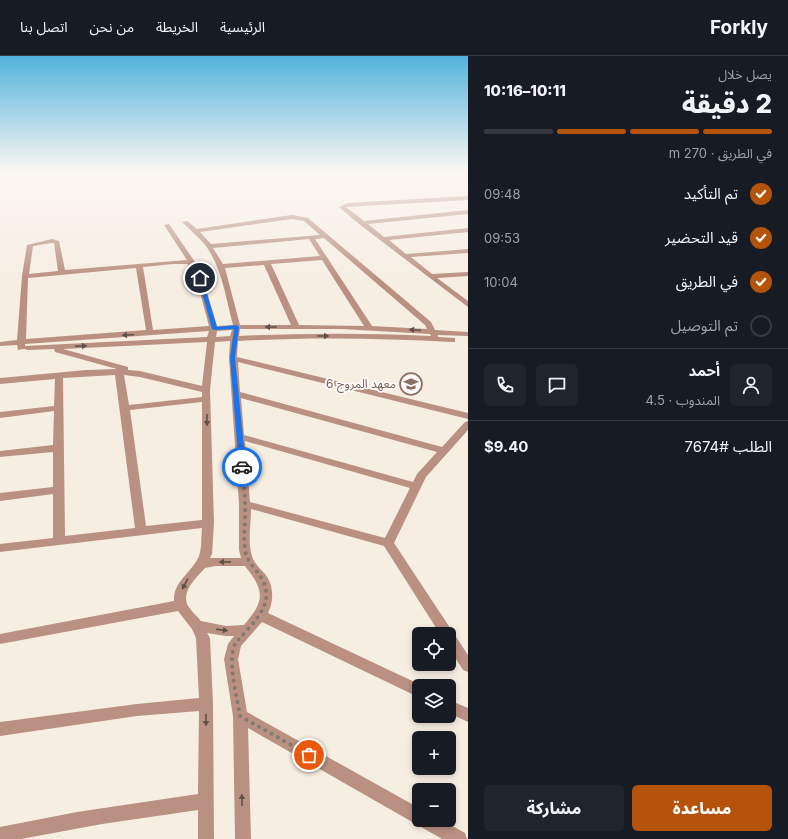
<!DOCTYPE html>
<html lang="ar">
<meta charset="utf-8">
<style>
body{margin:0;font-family:Inter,"Noto Sans Arabic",sans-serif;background:#20242c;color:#f1f3f6;direction:rtl;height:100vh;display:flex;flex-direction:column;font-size:15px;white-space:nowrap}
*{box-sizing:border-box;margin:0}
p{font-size:13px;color:#9ea1a6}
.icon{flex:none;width:22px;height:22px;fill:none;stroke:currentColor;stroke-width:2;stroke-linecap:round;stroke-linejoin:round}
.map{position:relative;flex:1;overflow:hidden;direction:ltr}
.sheet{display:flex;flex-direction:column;background:#171b24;width:320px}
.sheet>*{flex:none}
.controls{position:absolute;left:412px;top:571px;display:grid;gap:8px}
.controls a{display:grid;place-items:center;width:44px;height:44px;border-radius:6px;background:#171b24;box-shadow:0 2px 6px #0003;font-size:20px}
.pin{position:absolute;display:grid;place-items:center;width:34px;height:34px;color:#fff;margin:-17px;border:2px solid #fff;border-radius:50%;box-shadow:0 1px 4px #0007}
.courier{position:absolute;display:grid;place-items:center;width:40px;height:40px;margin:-20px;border:3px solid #1a73e8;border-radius:50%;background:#fff;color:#222;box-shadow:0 1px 5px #0007}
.headline em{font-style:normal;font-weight:800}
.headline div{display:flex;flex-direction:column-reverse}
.headline{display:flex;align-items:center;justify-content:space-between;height:68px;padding:0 16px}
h1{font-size:26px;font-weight:800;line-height:30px}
.bar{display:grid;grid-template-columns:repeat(4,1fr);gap:6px 4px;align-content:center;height:48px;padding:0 16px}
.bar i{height:5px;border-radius:3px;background:#363941}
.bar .selected{background:#b45309}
.bar p{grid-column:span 4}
.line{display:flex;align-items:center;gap:10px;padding:0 16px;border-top:1px solid #363941}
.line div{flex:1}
.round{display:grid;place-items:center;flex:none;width:42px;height:42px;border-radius:6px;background:#20242c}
ol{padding:0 16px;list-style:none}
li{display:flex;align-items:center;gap:12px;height:44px}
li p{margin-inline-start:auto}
li .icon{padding:4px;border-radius:50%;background:#b45309;color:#fff;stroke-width:4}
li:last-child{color:#9ea1a6}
li i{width:22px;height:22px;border:2px solid #363941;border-radius:50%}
.button{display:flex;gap:8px;margin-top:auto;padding:8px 16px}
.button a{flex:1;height:46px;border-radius:6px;background:#b45309;color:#fff;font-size:16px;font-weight:800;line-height:46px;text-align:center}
.button a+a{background:#20242c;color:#f1f3f6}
header{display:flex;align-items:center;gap:24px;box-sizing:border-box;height:56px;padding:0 20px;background:#171b24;border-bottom:1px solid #363941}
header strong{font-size:19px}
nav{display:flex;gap:22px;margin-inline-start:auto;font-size:14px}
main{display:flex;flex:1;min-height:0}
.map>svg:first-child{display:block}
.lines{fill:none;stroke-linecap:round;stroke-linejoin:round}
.minor{fill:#b99081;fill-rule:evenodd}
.oneway{fill:#5e514a}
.route{fill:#1a73e8}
.done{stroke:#807a73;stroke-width:4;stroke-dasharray:0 7.2}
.labels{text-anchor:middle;stroke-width:3.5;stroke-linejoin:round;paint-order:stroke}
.education-label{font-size:12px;fill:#785e54;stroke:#fefcfa;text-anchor:end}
</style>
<header>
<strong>Forkly</strong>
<nav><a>الرئيسية</a><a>الخريطة</a><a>من نحن</a><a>اتصل بنا</a></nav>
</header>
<main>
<section class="sheet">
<div class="headline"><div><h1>2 دقيقة</h1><p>يصل خلال</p></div><em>10:11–10:16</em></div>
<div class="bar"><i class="selected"></i><i class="selected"></i><i class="selected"></i><i></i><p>في الطريق · 270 m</p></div>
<ol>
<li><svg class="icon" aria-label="check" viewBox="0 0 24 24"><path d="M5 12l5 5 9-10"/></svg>تم التأكيد<p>09:48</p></li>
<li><svg class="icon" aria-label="check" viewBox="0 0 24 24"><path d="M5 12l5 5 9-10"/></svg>قيد التحضير<p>09:53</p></li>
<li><svg class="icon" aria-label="check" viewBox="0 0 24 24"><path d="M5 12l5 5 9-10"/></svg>في الطريق<p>10:04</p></li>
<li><i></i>تم التوصيل</li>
</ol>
<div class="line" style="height:72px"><a class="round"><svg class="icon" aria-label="person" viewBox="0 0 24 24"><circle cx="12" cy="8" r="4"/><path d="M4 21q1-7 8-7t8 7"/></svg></a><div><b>أحمد</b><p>المندوب · 4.5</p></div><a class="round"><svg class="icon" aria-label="chat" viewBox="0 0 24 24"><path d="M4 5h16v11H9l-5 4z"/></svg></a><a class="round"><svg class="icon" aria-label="phone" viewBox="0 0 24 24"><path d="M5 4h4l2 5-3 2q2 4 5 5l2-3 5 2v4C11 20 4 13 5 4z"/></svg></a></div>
<div class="line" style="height:52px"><div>الطلب #7674</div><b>$9.40</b></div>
<div class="button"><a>مساعدة</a><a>مشاركة</a></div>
</section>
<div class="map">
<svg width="468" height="783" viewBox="0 0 468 783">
<rect width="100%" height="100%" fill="#f7eee2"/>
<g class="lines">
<g class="minor">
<path d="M468 140V144L346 151 364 165 468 154V158L368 168 384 181 468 172V176L389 184 406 198 468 193V197L411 201 432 218 468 216V220L437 222 468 245V251L359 168 339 151 348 147Z"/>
<path d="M292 159 308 162 431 266 435 274 468 276V280L438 279V281L455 282V286H452C380 282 309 281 238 285L237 301 468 357V363L238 306 240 336 442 391 465 366 468 365V374L426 421 394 487 468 599V616L463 614 449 592V578H440L384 490 251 453C251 469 247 489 253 503 256 509 261 514 265 518 274 529 274 545 268 557L423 630H419V641L414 639 262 566 241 590 238 603 247 656 419 752V764H442L465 777 467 783H442L248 672 251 783H235L233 660 224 603 228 588 234 580H226L207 577 210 582 213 648 214 783H198V754L102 768 21 783H0V771L77 756 198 738 199 655 137 660 0 680V666L137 648 199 642 196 582 192 573 178 555 0 588V578L174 545C173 525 192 517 199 500 202 492 201 480 202 472L0 496V488L53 482V438L0 445V437L53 431V396L0 401V395L53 389 54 355 0 362V356L54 350 55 323 0 328V322L86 314 117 313 55 296 54 293 28 294 24 293 18 294 17 289 0 290V286L17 284 22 220 27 189 52 183 59 185 65 214 187 204 164 169 169 168 195 206 199 209 217 270 233 269C226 243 222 212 206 190 199 181 190 174 182 166L187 165 197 173ZM292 163 304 165 320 179 211 188 200 176ZM324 182 425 269 427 273 372 270 315 183ZM309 183 320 200 223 208 213 192ZM52 187H54L58 215 29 218 33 190ZM322 204 364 270 299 269 271 208ZM173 208H186L193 210 209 270 153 274 143 211ZM264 209 291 269H240L225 212ZM136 212 146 274 26 283 28 222ZM240 273H341L430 278 431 280C367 277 303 277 239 280ZM232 274 230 280 216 281 217 275ZM209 275 207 281 25 290V288ZM230 285 229 302 239 448V494L241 502H210L212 498 214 467 210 334 215 286ZM207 286 202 330 140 315 128 314V311L63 293ZM115 319 135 472 65 480 63 322ZM124 319 140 321 202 336V341L129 349ZM241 342 437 396 417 418 413 426 244 379ZM202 346V464L146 470 130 354ZM245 385 410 432 385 482 250 446ZM216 510H245C265 535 265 545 244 569L226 570 201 565C197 560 190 554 187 548 182 534 197 521 205 512Z"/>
<path d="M449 644 468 652V666L449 657Z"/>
</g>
</g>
<defs><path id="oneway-solid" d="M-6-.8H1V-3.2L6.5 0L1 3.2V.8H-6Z"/></defs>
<g class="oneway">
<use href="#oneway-solid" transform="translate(271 271) rotate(180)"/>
<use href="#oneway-solid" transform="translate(415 274) rotate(-176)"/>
<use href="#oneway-solid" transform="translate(128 279) rotate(177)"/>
<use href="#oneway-solid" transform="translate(323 280)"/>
<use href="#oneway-solid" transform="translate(81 290) rotate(-2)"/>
<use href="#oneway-solid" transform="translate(207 364) rotate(89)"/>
<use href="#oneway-solid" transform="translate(225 506) rotate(179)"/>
<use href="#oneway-solid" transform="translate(185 528) rotate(118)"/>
<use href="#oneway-solid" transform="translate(222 574) rotate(7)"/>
<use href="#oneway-solid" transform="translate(206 664) rotate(90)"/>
<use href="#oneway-solid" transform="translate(242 744) rotate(-91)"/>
</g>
<linearGradient id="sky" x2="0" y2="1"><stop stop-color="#52b3dd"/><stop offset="0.51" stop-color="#fbf7f2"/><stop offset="1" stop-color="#fbf7f2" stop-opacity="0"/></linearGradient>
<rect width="468" height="225" fill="url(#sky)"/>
<path class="route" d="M200 220 202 222 217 271 237 269 239 271 235 302 246 411 242 413 239 411 230 302 234 273 214 274 212 273 198 222Z"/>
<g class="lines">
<path class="done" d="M242 411C243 424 245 436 245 448 246 463 243 479 245 494 247 507 256 512 262 523 277 549 250 569 235 588 227 606 237 640 240 660L309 699"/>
</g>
<defs>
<g id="school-ring" transform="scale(1.15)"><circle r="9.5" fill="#fefcfa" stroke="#8d6e63" stroke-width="1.5"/><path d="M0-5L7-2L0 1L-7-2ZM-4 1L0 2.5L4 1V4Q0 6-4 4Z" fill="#8d6e63"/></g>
</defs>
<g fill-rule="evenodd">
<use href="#school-ring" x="411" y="328"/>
</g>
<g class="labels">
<g class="education-label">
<text x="396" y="332">معهد المروج 6</text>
</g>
</g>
</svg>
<div class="controls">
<a><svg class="icon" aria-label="locate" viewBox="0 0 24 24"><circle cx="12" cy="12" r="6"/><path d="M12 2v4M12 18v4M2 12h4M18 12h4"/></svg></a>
<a><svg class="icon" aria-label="layers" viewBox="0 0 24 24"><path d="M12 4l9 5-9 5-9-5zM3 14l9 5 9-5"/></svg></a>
<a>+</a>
<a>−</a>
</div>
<div class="pin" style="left:309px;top:699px;background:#ea580c"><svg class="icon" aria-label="bag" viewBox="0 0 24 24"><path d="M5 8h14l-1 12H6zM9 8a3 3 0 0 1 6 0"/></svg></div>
<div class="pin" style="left:200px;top:222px;background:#1f2937"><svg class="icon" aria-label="home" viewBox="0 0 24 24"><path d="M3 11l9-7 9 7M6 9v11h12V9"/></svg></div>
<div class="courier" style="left:242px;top:411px"><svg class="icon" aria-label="car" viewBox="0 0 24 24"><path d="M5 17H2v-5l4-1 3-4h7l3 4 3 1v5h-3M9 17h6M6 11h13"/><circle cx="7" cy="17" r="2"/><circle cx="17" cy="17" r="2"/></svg></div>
</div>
</main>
